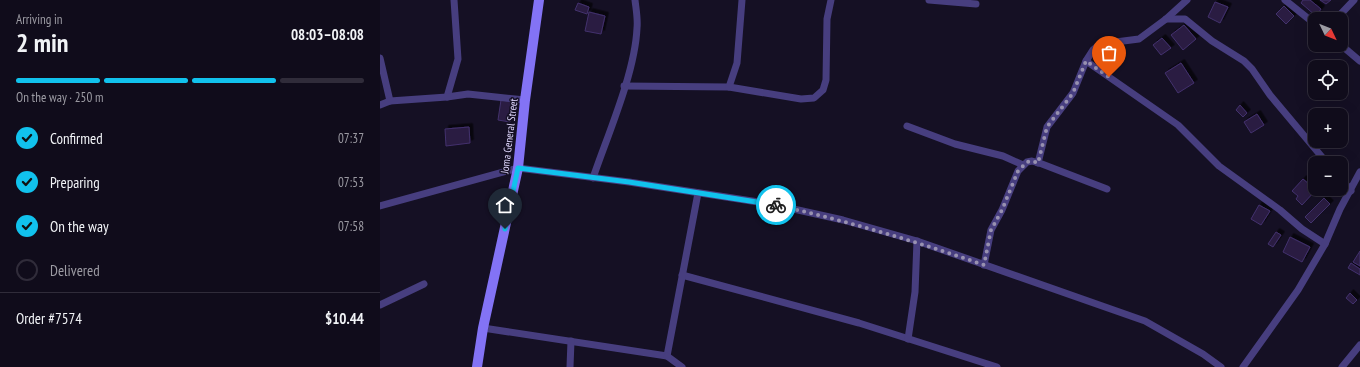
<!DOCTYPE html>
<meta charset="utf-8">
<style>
body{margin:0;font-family:"PT Sans Narrow",sans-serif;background:#191524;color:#f1f3f6;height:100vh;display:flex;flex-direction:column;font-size:15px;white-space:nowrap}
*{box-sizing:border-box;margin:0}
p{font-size:13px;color:#9c9ba3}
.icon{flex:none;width:22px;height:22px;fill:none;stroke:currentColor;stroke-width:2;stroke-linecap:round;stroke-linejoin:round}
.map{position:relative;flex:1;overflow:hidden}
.sheet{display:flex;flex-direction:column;background:#100c1b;width:380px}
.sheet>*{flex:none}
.needle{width:26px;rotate:133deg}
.fabs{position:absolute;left:928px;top:12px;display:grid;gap:8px}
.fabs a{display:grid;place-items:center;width:40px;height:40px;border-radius:8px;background:#100c1b;box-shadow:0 4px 16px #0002,0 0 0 1px #302c3a;font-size:20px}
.pin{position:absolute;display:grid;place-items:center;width:34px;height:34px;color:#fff;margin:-41px -17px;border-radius:50% 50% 50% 0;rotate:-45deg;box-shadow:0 0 4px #0007}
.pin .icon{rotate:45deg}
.courier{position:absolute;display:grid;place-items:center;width:40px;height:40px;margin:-20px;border:3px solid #11c2ed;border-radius:50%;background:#fff;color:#222;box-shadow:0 1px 5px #0007}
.overview em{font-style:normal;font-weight:600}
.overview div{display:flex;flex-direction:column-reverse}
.overview{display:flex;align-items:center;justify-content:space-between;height:68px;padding:0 16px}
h1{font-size:26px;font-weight:600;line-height:30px}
.bar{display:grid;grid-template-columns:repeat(4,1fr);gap:6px 4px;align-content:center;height:48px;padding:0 16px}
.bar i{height:5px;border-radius:3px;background:#302c3a}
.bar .active{background:#11c2ed}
.bar p{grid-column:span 4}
.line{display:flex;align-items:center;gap:10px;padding:0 16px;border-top:1px solid #302c3a}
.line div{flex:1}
ol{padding:0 16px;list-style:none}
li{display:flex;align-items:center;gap:12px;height:44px}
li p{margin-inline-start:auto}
li .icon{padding:4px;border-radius:50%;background:#11c2ed;color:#111;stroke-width:4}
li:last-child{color:#9c9ba3}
li i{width:22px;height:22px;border:2px solid #302c3a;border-radius:50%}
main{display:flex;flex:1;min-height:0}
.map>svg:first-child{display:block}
.building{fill:#291d43;stroke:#43316d;filter:url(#shadow)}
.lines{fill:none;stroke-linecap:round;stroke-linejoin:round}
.street{stroke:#473e7f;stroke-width:7}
.secondary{stroke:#8373f5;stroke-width:10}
.done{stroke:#9891b0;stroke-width:4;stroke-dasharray:0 7.2}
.route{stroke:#11c2ed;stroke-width:5}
.labels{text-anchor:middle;stroke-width:3;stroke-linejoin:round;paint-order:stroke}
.street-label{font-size:11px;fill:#ded6fc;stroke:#151024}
</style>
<main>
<section class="sheet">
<div class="overview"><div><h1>2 min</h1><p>Arriving in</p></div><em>08:03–08:08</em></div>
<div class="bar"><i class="active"></i><i class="active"></i><i class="active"></i><i></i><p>On the way · 250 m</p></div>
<ol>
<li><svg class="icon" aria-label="check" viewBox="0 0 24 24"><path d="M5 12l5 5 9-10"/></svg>Confirmed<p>07:37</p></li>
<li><svg class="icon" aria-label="check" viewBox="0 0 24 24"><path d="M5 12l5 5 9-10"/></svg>Preparing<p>07:53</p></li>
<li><svg class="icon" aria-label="check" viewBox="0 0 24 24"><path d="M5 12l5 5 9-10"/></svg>On the way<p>07:58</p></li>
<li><i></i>Delivered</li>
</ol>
<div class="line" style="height:52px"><div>Order #7574</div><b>$10.44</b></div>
</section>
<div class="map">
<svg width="980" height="367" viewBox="0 0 980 367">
<defs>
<filter id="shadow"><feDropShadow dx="3.5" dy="-3.5" stdDeviation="0" flood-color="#0009"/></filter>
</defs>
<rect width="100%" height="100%" fill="#151024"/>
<g class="building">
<path d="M923 0H930L941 9 936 16 921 3Z"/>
<path d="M940 0H951L946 4Z"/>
<path d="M835 2 848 7 840 23 828 17Z"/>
<path d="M198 3 209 7 207 14 195 10Z"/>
<path d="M904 6 914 16 906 24 896 14Z"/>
<path d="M209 12 225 16 221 34 205 31Z"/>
<path d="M804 25 816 39 803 50 791 35Z"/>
<path d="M782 38 791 48 781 55 773 45Z"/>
<path d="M801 63 814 83 798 93 785 73Z"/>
<path d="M121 100 133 102 130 122 118 120Z"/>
<path d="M860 105 867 113 863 117 856 110Z"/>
<path d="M877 114 884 125 871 133 864 122Z"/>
<path d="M89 127 90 143 66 146 65 129Z"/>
<path d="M923 179 936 190 922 205 916 199 918 196 912 191Z"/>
<path d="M944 198 950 204 931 223 925 217Z"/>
<path d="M879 205 890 211 881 225 871 219Z"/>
<path d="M896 232 901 235 893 247 888 244Z"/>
<path d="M910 237 930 247 922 262 903 252Z"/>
<path d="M980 251V266L973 262Z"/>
<path d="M971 263 980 269V275L968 268Z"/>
<path d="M970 293 977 300 973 304 966 298Z"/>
</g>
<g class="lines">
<g class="street">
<path d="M549 0 596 4"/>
<path d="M905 0 935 24"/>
<path d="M786 19H805L832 41 864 61 872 69 890 95 947 163"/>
<path d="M956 19 974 0"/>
<path d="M961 45 980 61"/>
<path d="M0 58 10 101"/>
<path d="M706 61 798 125 839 166 900 210 922 229 945 244"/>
<path d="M244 86 349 87 357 63 362 0"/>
<path d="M349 87 421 99 434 98 443 90 446 80 447 19 451 0"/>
<path d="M67 97 78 59 74 0"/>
<path d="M0 105 10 101 67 97 88 94 145 100"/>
<path d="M527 126 575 144 623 156 643 165"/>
<path d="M658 163 667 127 693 93 706 61 713 50 720 44 759 39 786 19 807 0"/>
<path d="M213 178C228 134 255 73 257 28 258 19 256 9 255 0"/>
<path d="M961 178 971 191"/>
<path d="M0 206 138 168 249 182 391 204 463 220 537 241 765 321 823 354 841 367"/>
<path d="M604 265 611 230 622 210 638 171 647 162 652 161 662 164 727 189"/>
<path d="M302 275 479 323 617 367"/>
<path d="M0 305 44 284"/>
<path d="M103 328 287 356 318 193"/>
<path d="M528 339 535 292 537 241"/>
<path d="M287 356 302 367"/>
<path d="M190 367 191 341"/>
<path d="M863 367 918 290 945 244 960 209 980 172"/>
<path d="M962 367 980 345"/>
</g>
<path class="secondary" d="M97 367 103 328 138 168 145 100 159 0"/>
</g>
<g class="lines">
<path class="done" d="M396 205C467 221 535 241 604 265L611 230 622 210 638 171 647 162 652 161 658 163 667 127 693 93 706 61 729 77"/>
<path class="route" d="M125 229 138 168 249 182 396 205"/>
</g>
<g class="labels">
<g class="street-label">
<text transform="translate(129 136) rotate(-83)" y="4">Joma General Street</text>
</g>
</g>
</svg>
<div class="fabs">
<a><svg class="needle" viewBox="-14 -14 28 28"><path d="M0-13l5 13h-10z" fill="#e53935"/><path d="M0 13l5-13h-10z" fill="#9c9ba3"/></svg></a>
<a><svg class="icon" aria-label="locate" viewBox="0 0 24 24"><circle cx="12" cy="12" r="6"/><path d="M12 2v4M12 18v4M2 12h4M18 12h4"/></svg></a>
<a>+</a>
<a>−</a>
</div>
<div class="pin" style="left:729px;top:77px;background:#ea580c"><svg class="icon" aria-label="bag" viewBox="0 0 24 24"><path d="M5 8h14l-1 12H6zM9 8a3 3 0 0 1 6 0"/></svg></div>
<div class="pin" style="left:125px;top:229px;background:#1f2937"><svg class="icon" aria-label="home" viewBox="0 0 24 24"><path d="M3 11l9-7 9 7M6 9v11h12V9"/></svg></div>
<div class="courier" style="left:396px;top:205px"><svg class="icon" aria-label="bike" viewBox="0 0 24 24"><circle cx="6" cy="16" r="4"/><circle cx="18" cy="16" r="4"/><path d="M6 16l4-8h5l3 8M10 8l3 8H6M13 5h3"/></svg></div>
</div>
</main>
